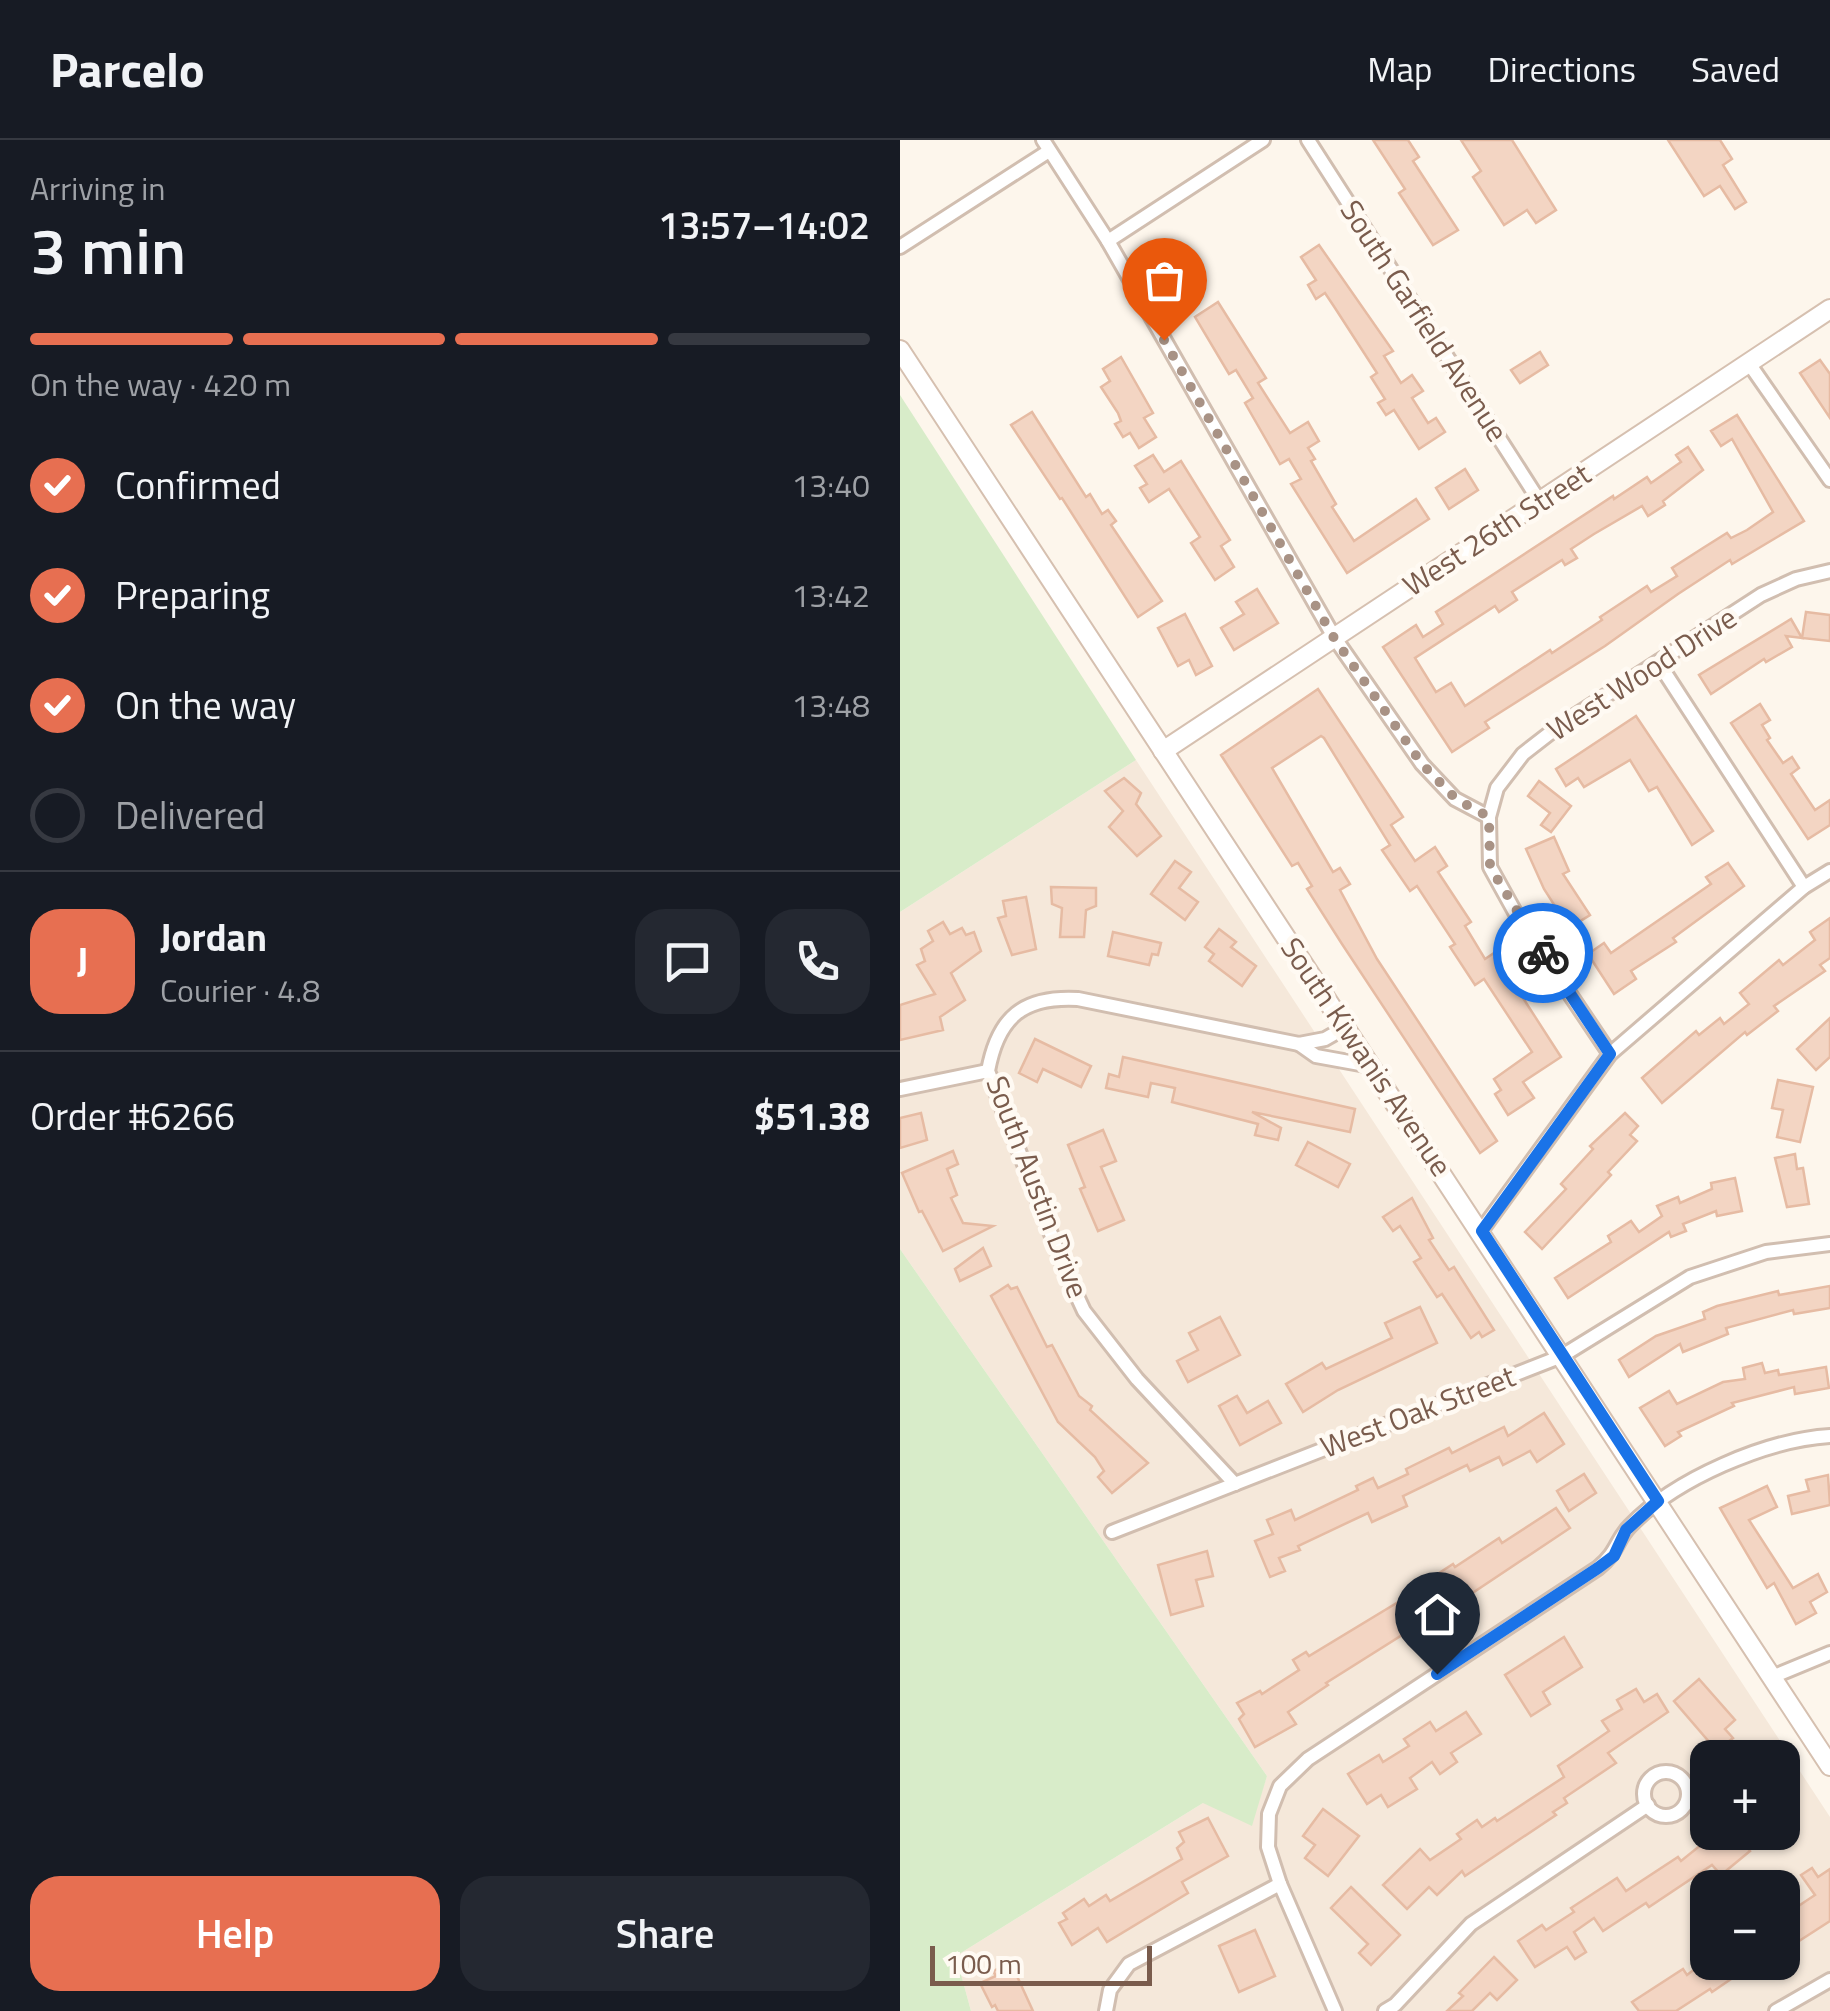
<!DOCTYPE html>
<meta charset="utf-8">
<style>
body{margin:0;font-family:"Titillium Web",sans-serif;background:#242831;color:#f1f3f6;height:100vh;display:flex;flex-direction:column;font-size:38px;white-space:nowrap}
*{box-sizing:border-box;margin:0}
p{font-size:32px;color:#9ea1a6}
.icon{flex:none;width:55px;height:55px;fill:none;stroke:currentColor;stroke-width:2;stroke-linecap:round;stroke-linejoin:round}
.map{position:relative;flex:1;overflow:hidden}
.side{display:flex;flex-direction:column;background:#171b24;width:900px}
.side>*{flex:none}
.tools{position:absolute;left:790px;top:1600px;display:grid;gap:20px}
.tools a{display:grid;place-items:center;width:110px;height:110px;border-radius:20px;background:#171b24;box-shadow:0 2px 8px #0004;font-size:50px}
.scale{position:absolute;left:30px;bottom:25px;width:222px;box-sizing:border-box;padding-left:10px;border:5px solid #7a5c4d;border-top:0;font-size:28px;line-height:35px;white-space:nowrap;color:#7a5c4d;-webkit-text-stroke:8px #fffaf3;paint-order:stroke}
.pin{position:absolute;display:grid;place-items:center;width:85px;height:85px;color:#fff;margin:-102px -42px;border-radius:50% 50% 50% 0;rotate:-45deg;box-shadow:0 0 10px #0007}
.pin .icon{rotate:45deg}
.courier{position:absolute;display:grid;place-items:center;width:100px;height:100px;margin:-50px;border:8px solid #1a73e8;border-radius:50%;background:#fff;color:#222;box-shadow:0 2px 12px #0007}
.headline em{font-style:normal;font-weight:600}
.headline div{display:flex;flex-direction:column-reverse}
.headline{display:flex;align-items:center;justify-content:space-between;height:170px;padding:0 30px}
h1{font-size:65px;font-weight:600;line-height:75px}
.bar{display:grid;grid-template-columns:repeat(4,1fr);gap:15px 10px;align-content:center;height:120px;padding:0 30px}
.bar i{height:12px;border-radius:8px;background:#363941}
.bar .selected{background:#e76f51}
.bar p{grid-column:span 4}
.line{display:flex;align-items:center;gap:25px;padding:0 30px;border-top:2px solid #363941}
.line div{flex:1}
.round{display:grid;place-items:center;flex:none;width:105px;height:105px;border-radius:30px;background:#242831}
ol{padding:0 30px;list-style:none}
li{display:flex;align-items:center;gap:30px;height:110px}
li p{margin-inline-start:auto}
li .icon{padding:10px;border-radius:50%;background:#e76f51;color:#fff;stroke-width:4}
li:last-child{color:#9ea1a6}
li i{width:55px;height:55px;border:5px solid #363941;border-radius:50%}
.primary-button{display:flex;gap:20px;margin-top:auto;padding:20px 30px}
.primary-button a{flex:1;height:115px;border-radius:30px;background:#e76f51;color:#fff;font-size:40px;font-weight:600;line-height:115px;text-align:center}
.primary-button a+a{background:#242831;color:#f1f3f6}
header{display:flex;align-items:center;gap:60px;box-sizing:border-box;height:140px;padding:0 50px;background:#171b24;border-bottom:2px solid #363941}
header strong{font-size:48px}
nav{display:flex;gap:55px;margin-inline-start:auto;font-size:35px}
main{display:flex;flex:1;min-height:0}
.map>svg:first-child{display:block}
.residential{fill:#f5e8da;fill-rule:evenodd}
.green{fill:#d8ecc9}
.building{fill:#f3d5c3;stroke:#e6bba3;stroke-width:2.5}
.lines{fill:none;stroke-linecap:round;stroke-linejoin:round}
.street-casing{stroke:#d1beb0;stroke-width:18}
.secondary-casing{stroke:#d6c0b0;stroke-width:22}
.street{stroke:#fff;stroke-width:12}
.secondary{stroke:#fff;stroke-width:18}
.done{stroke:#a89285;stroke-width:10;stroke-dasharray:0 18}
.route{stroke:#1a73e8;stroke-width:12}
.labels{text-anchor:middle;stroke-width:9;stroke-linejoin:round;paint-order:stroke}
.street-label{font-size:30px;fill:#7a5c4d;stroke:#fffaf3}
</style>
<header>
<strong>Parcelo</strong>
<nav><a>Map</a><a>Directions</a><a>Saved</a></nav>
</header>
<main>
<section class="side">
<div class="headline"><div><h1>3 min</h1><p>Arriving in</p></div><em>13:57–14:02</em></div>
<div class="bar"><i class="selected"></i><i class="selected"></i><i class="selected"></i><i></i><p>On the way · 420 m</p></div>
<ol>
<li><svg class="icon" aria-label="check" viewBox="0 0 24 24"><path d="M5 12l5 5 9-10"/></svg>Confirmed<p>13:40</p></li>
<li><svg class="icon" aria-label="check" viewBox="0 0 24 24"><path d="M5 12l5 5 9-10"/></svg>Preparing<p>13:42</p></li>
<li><svg class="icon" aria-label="check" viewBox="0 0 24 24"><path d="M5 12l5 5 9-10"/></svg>On the way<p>13:48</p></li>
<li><i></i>Delivered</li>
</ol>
<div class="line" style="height:180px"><b class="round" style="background:#e76f51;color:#fff">J</b><div><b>Jordan</b><p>Courier · 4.8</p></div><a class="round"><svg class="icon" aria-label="chat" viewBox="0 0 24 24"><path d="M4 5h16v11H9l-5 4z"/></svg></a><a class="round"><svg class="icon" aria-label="phone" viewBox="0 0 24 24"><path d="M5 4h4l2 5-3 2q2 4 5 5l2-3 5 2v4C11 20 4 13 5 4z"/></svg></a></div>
<div class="line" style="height:130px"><div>Order #6266</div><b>$51.38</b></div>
<div class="primary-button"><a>Help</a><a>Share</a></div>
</section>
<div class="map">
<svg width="930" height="1871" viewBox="0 0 930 1871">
<rect width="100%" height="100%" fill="#fdf6ec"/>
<path class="residential" d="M236 620 930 1677V1871H71L56 1816 303 1663 359 1659 367 1636 0 1109V772ZM808 1618H882V1692H808ZM808 1748H882V1822H808Z"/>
<g class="green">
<path d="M0 255 236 620 0 772Z"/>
<path d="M0 1109 367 1636 352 1686 303 1663 56 1816 71 1871H0Z"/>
</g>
<g class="building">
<path d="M473 0H508L519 17 513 21 558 90 533 105 499 53 505 49Z"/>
<path d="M561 0H612L656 70 636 83 627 70 604 85 573 37 581 31Z"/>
<path d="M768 0H820L832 19 823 25 846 62 835 69 820 46 804 56Z"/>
<path d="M419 105 493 211 484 216 501 243 512 235 523 251 512 258 528 283 536 278 545 292 519 309 494 270 486 275 478 263 485 259 471 237 477 233 435 168 425 153 416 159 408 145 416 140 401 117Z"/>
<path d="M318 162 366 238 358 243 390 293 408 282 419 301 408 308 415 319 411 321 436 364 432 367 454 401 516 359 529 379 447 433 391 344 401 339 389 319 380 324 345 263 353 258 336 230 329 234 295 177Z"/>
<path d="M640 212 648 225 620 243 611 230Z"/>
<path d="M221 217 253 273 244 278 256 297 239 308 230 293 223 297 215 284 221 281 218 273 201 247 210 241 203 229Z"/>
<path d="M920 220 930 234V278L900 233Z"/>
<path d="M132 272 186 357 190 354 202 374 208 370 216 381 211 385 262 461 238 477 162 358 160 359 111 285Z"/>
<path d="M837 275 904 381 832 424 830 420 778 454 705 506 585 582 589 588 552 612 483 507 516 485 523 497 543 484 536 472 713 356 714 359 747 337 751 343 781 322 776 315 788 307 803 330 763 361 765 365 748 376 742 366 694 394 671 409 677 418 665 425 662 420 612 452 617 460 599 472 595 466 515 518 536 552 551 543 565 566 650 510 652 513 702 480 700 477 747 446 751 452 777 436 772 428 803 408 827 393 831 398 847 390 873 372 832 299 821 306 811 291Z"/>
<path d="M253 315 264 332 281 321 330 400 321 406 334 427 315 440 291 403 300 397 269 349 249 362 240 348 247 344 235 326Z"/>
<path d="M565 329 578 350 549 369 536 348Z"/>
<path d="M357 449 378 483 334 510 321 488 344 474 336 462Z"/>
<path d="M906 472 930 475V501L902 498Z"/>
<path d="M285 474 312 526 296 535 289 520 278 526 258 488Z"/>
<path d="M891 479 902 498 886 496 892 507 866 522 864 519 811 554 799 535Z"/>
<path d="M418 549 503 677 491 685 515 721 535 707 547 726 538 732 571 782 565 786 585 819 594 813 661 917 623 942 634 958 608 975 595 954 601 950 594 939 632 912 584 839 575 845 550 807 555 804 517 746 510 751 482 710 490 705 424 598 421 596 372 628 433 732 440 728 450 744 440 750 477 819 597 1001 580 1013 442 804 407 749 412 746 398 723 392 726 321 615Z"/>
<path d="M860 564 870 580 862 585 870 598 867 600 883 623 892 617 899 628 891 634 915 670 930 660V685L908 699 831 583Z"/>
<path d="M736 576 813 691 792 705 757 647 749 651 730 620 684 647 678 638 666 646 656 629Z"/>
<path d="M224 638 241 653 236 664 261 696 237 716 209 687 223 671 205 651Z"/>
<path d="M639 641 671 666 651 692 641 685 650 673 628 656Z"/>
<path d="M654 697 669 731 663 734 690 775 669 788 644 749 626 709Z"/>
<path d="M275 721 291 732 279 748 298 762 285 780 251 754Z"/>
<path d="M828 723 844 746 773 798 776 802 731 831 736 839 714 854 688 814 704 803 711 813 811 744 806 737Z"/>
<path d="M151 747 196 748V766L186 770 184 797H160L162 768 152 764Z"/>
<path d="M126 757 136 809 112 815 98 778 106 776 103 761Z"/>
<path d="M930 778V818L920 825 925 831 874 866 878 871 847 895 845 892 762 963 742 938 796 891 799 895 820 878 824 884 849 864 840 853 879 820 883 825 915 800 910 792Z"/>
<path d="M43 782 50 794 62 788 66 795 74 792 81 811 51 833 65 860 40 877 43 890 0 900V865L35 854 17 825 25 821 21 809 33 801 28 791Z"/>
<path d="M319 789 336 802 331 807 356 826 342 846 309 821 314 814 305 807Z"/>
<path d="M213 792 261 803 258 815 252 814 249 825 208 816Z"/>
<path d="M930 878V917L916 930 897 909Z"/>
<path d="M135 899 191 926 181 947 143 929 137 942 119 933Z"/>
<path d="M223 917 455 969 450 992 352 972 381 988 378 1000 355 995 358 984 272 962 275 948 251 943 248 957 206 948 209 934 219 937Z"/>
<path d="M878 940 913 947 900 1002 877 997 883 970 872 968Z"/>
<path d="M21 973 27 1000 0 1008V978Z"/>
<path d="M725 973 738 986 730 995 737 1001 708 1032 711 1035 642 1109 625 1092 666 1049 661 1044 693 1009 690 1006Z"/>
<path d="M203 990 216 1021 201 1027 224 1080 198 1091 180 1049 185 1047 168 1005Z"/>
<path d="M408 1002 450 1024 438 1047 396 1025Z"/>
<path d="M53 1011 58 1024 47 1029 57 1055 51 1058 63 1083 93 1086 43 1111 22 1071 19 1072 2 1033Z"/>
<path d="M895 1014 897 1029 903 1028 909 1064 887 1067 875 1018Z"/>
<path d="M835 1038 842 1071 817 1076 816 1071 783 1084 786 1091 771 1097 769 1092 668 1158 655 1138 711 1102 708 1096 731 1081 739 1092 762 1076 757 1066 778 1057 780 1063 812 1049 811 1043Z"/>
<path d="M512 1058 533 1098 529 1100 549 1130 554 1127 594 1190 582 1197 579 1192 571 1198 542 1154 537 1157 514 1122 521 1118 500 1086 493 1091 483 1077Z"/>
<path d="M83 1108 91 1126 60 1141 55 1129Z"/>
<path d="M108 1145 111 1149 117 1147 147 1207 152 1205 179 1256 192 1266 190 1270 248 1323 212 1353 198 1337 204 1331 195 1317 158 1282 91 1156Z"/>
<path d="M930 1146V1168L894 1174 893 1170 826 1188 828 1194 783 1212 780 1204 729 1237 719 1220 756 1196 805 1179 803 1172 817 1166 878 1151 879 1155Z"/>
<path d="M520 1167 537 1203 438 1250 403 1272 386 1244 422 1223 426 1229 492 1198 485 1183Z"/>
<path d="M320 1177 340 1215 288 1242 277 1221 298 1210 289 1193Z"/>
<path d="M862 1223 865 1233 878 1230 879 1235 926 1227 929 1248 895 1254 894 1247 832 1263 834 1266 778 1292 781 1296 765 1306 740 1268 769 1251 777 1264 823 1242 845 1239 843 1228Z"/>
<path d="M337 1256 347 1273 368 1261 381 1283 340 1305 319 1266Z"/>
<path d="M644 1273 664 1304 637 1322 630 1311 603 1325 599 1317 570 1331 567 1325 503 1356 507 1366 472 1382 468 1373 398 1406 400 1410 379 1418 385 1431 370 1437 355 1401 373 1394 367 1380 391 1370 395 1380 458 1350 456 1346 473 1338 478 1348 508 1334 506 1329 549 1308 552 1313 604 1287 608 1296Z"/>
<path d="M684 1334 696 1353 669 1371 657 1351Z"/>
<path d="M928 1335 930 1365 892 1374 888 1356 909 1351 906 1340Z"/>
<path d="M867 1346 877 1367 849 1380 893 1448 918 1434 927 1452 910 1462 916 1473 896 1484 874 1443 867 1448 820 1368Z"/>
<path d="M656 1368 670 1388 535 1478 534 1475 426 1543 428 1545 388 1572 396 1584 355 1607 339 1579 344 1574 337 1563 360 1551 362 1554 399 1530 393 1520 406 1512 409 1516 518 1450 516 1448 553 1424 555 1427 599 1398 602 1403Z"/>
<path d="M307 1411 313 1436 296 1440 303 1466 271 1475 258 1425Z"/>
<path d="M664 1497 682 1527 643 1552 650 1564 631 1576 605 1535Z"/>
<path d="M799 1539 835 1580 825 1589 833 1598 817 1611 774 1561Z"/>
<path d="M736 1549 744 1562 757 1554 768 1572 708 1613 716 1623 664 1658 667 1663 653 1672 656 1675 565 1736 562 1731 537 1755 529 1747 507 1769 483 1745 520 1709 530 1720 561 1699 557 1694 577 1680 582 1687 595 1678 597 1681 664 1637 658 1626 709 1591 702 1581 722 1569 717 1560Z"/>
<path d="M566 1572 581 1594 551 1613 557 1622 540 1634 532 1622 510 1638 517 1649 488 1667 481 1655 467 1664 448 1634 479 1615 483 1622 509 1606 504 1599 530 1582 536 1591Z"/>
<path d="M423 1669 459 1696 428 1736 405 1718 415 1705 403 1696Z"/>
<path d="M308 1678 328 1716 282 1742 288 1753 207 1802 198 1788 172 1805 159 1783 167 1779 163 1773 184 1759 189 1766 206 1755 210 1761 282 1719 277 1708 284 1702 279 1692Z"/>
<path d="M822 1692H834L850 1711 821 1735 812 1725 749 1767 746 1763 703 1791 694 1778 674 1792 686 1812 675 1819 667 1807 635 1827 618 1801 642 1785 646 1790 674 1772 671 1768 717 1738 726 1751 778 1717 781 1721 812 1696 814 1699Z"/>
<path d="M912 1728 918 1737 930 1729V1781L882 1812V1777L915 1755 901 1735Z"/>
<path d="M451 1747 500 1795 471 1825 459 1813 468 1804 431 1768Z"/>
<path d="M355 1790 375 1836 339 1852 319 1806Z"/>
<path d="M594 1817 617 1840 597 1860 590 1853 572 1871H547L563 1856 559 1853Z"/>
<path d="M804 1822H856L812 1852 810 1849 776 1871H739L732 1862 783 1829 787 1835Z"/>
<path d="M111 1823 133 1871H98L95 1865 92 1867 80 1843 96 1836 93 1831Z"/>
</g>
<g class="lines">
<g class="street-casing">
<g id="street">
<path d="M143 0 208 101 434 497 522 624 555 659 589 677"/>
<path d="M408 0 640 362"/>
<path d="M208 101 363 0"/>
<path d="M0 107 149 11"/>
<path d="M848 222 930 340"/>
<path d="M758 522 904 747"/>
<path d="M399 904 416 916 471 926"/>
<path d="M710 914 616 774 590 727 589 677 597 648 623 614 659 586 861 455 896 439 930 431"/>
<path d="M0 949 88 931"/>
<path d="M581 1091 710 914 904 747 930 731"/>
<path d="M335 1344 237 1239 184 1171 165 1130 88 931C98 877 123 856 178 859L399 904 425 899 446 887"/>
<path d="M212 1392 662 1216 790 1137 866 1112 930 1104"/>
<path d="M872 1537 930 1513"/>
<circle cx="766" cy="1654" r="22"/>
<path d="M206 1871 210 1850 229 1824 380 1744"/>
<path d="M435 1871 380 1744 368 1707 369 1674 380 1646 408 1619 698 1428C718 1412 716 1400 730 1386 775 1339 866 1300 930 1296"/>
<path d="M485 1871 495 1865 571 1784 748 1665"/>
<path d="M876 1871 930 1840"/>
</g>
</g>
<g class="secondary-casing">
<g id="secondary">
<path d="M0 210 930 1626"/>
<path d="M263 611 930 169"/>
</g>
</g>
<use href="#street" class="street"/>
<use href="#secondary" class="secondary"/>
</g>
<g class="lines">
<path class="done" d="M264 200 434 498 522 624 556 659 589 677 590 727 643 813"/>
<path class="route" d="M537 1534 698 1428 714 1416 726 1390 758 1361 582 1091 710 914 643 813"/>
</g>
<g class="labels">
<g class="street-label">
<text transform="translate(524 181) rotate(57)" y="10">South Garfield Avenue</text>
<text transform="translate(597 390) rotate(-33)" y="10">West 26th Street</text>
<text transform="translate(742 534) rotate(-33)" y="10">West Wood Drive</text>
<text transform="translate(466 917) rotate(56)" y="10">South Kiwanis Avenue</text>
<text transform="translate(137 1047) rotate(69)" y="10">South Austin Drive</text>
<text transform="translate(518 1272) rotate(-21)" y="10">West Oak Street</text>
</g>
</g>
</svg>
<div class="tools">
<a>+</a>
<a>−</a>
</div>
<div class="scale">100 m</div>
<div class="pin" style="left:264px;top:200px;background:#ea580c"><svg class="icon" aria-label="bag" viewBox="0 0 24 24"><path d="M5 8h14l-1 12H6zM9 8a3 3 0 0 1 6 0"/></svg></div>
<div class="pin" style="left:537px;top:1534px;background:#1f2937"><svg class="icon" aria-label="home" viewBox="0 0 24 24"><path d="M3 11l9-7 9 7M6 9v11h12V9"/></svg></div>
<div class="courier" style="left:643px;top:813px"><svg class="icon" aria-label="bike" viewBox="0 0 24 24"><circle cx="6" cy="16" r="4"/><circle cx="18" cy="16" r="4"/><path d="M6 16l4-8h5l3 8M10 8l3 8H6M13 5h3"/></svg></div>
</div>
</main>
